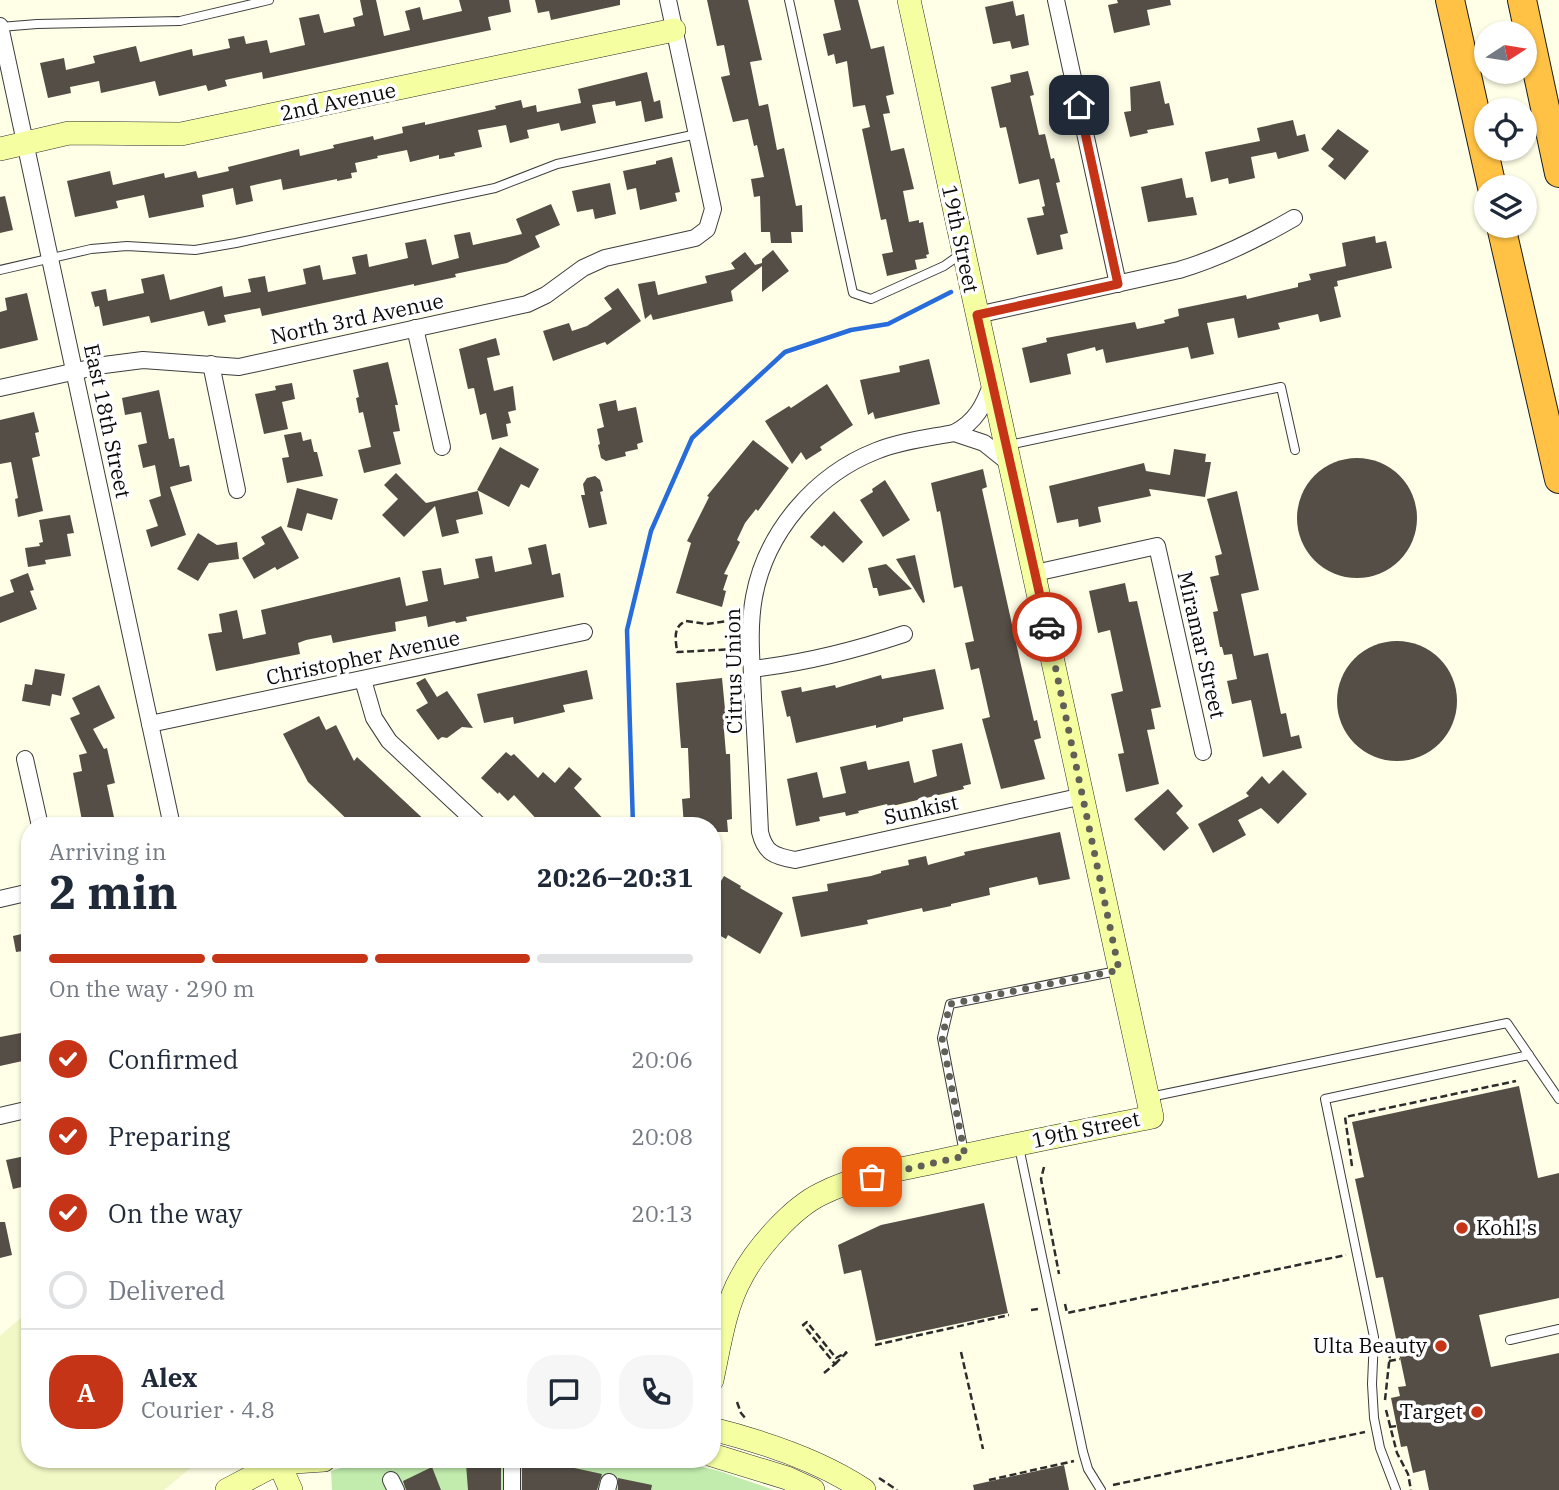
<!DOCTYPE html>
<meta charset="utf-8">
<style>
body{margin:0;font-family:"IBM Plex Serif",serif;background:#f6f6f7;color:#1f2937;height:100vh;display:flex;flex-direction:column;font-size:26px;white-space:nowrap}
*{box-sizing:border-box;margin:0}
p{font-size:23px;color:#747a83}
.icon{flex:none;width:38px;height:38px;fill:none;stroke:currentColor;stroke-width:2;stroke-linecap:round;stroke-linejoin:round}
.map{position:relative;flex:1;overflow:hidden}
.details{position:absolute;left:21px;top:817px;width:700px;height:651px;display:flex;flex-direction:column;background:#fff;border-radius:28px;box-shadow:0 2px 5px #0004}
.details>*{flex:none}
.needle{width:46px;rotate:78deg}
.controls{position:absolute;left:1474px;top:21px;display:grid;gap:14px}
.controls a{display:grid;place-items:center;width:63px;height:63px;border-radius:50%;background:#fff;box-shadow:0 2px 5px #0004;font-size:35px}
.pin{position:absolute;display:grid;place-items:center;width:60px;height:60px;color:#fff;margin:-30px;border-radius:14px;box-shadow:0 4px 10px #0006}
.courier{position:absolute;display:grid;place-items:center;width:70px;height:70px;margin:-35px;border:5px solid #c63417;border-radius:50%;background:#fff;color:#222;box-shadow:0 2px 9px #0007}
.head em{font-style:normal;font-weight:700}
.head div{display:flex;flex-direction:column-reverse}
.head{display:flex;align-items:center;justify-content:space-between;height:119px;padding:0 28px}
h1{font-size:46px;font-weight:700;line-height:52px}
.bar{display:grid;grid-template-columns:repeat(4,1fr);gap:10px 7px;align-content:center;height:84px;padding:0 28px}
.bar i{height:9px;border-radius:5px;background:#e0e1e3}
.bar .selected{background:#c63417}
.bar p{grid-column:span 4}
.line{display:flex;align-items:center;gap:18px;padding:0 28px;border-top:2px solid #e0e1e3}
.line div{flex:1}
.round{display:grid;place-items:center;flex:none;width:74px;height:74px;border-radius:28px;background:#f6f6f7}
ol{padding:0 28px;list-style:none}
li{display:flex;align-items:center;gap:21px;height:77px}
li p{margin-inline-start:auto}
li .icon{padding:7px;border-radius:50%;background:#c63417;color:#fff;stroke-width:4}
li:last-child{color:#747a83}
li i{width:38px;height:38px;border:4px solid #e0e1e3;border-radius:50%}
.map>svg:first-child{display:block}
.farmland{fill:#f1f7c5}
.green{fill:#c1ecae}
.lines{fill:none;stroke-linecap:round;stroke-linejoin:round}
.stream{stroke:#276cda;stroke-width:4.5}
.building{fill:#544e46}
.lane-casing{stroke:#3d3d3d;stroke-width:10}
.street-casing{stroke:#3d3d3d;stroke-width:18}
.secondary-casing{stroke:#2c2c2c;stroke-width:24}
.highway-casing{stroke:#1b1b1b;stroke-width:30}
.path{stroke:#2c2c2c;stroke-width:2.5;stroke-dasharray:7 3.5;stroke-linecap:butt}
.lane{stroke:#fff;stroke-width:8}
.street{stroke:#fff;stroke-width:16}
.secondary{stroke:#f5ffa2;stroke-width:23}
.highway{stroke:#ffc245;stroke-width:28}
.done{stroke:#606057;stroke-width:7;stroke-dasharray:0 12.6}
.route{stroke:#c63417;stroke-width:9}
.poi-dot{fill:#c63417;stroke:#fff;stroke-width:2.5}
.labels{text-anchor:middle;stroke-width:7;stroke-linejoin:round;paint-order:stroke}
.street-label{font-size:21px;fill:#0a0a0a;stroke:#fff}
.poi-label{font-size:21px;fill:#0a0a0a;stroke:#fff;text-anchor:end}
</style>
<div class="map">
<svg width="1559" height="1490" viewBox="0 0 1559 1490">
<rect width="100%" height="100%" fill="#ffffe7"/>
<path class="farmland" d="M30 1310V1460H200L164 1490H0V1336Z"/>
<path class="green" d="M368 1460H670L716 1470 774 1490H332L331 1471Z"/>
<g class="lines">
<path class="stream" d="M633 826 627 630 651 531 692 438 785 352 851 330 888 324 951 292"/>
</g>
<g class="building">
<path d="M360 0H376L384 36 410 30 405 11 420 7 423 20 462 11 459 0H509L511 12 488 17 491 30 263 79 262 72 225 80 227 86 208 91 206 85 159 96 155 81 101 93 99 81 70 87 71 93 48 98 40 63 64 58 66 70 95 63 93 56 136 46 140 62 192 49 193 56 230 48 228 39 244 36 246 44 267 40 270 53 305 45 299 18 319 14 324 33 355 26 353 18 363 15Z"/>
<path d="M535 0H620V5L551 20 549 11 538 13Z"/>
<path d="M707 0H748L762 60 750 62 759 106 768 104 777 150 784 148 796 206 802 205 803 232H791L792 243H771L770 232H761L760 196 754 197 751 179 764 177 757 145 754 146 748 119 733 122 721 77 730 75 724 45 717 46Z"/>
<path d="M834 0H858L871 49 884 46 894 94 886 96 890 113 883 114 891 151 904 148 914 189 903 191 909 222 919 220V223L923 222 929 254 926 255 927 258 915 260 917 269 887 276 882 254 893 252 886 219 881 220 862 129 870 127 865 105 853 107 847 61 836 64 834 54 828 56 823 34 841 30Z"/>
<path d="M1117 0H1170L1171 5 1147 10 1150 25 1114 33 1108 5 1118 3Z"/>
<path d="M1013 1 1016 16 1024 14 1029 45 1012 49 1010 41 993 44 985 7Z"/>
<path d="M1028 71 1034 95 1030 96 1039 135 1045 134 1051 159 1054 158 1060 182 1056 183 1068 233 1060 235 1063 249 1037 255 1027 218 1044 215 1042 207 1045 206 1039 179 1019 184 1006 127 1000 128 991 87 1011 82 1010 75Z"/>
<path d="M647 72 654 102 660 100 663 118 645 122 641 101 616 106 615 101 592 105 596 123 561 131 559 123 527 130 529 138 510 143 506 125 478 130 482 147 454 153 455 156 439 159V155L410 162 407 150 377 156 378 158 355 163 357 172 351 173 352 178 337 181V179L283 190 281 179 250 186 253 201 236 205 233 188 202 195 204 207 149 218 144 195 116 201 118 208 75 217 67 181 110 171 113 185 164 173 165 178 196 171 198 178 229 171 228 167 299 149 300 156 334 148 333 145 373 136 374 140 403 133 402 127 425 122V125L496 109 495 106 521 100 523 108 536 105 537 112 581 103 578 89Z"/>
<path d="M1160 81 1165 104 1169 103 1174 125 1147 130 1148 133 1130 137 1124 112 1131 111 1130 87Z"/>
<path d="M1293 120 1297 136 1305 134 1309 151 1278 159 1276 152 1251 157 1255 178 1229 184 1228 178 1211 182 1205 152 1260 141 1257 128Z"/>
<path d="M1338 129 1369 151 1345 180 1328 166 1334 159 1321 149Z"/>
<path d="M672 157 680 192 675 193 677 201 640 210 636 188 627 190 623 171 656 164V161Z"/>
<path d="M1182 178 1186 198 1193 197 1197 215 1148 222 1141 187Z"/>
<path d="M610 183 616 214 595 219 593 209 577 212 572 191Z"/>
<path d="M5 196 13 230 0 233V197Z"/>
<path d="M551 204 560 225 535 236 540 247 507 263 455 274 456 277 414 286V284L262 316 260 308 224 315 226 322 208 326 204 311 151 323 149 316 103 326 99 306 95 307 91 292 106 289 108 301 144 293 141 279 164 274 170 300 222 286 224 297 251 292 248 279 265 276 268 292 306 284 303 269 320 265 323 280 356 274 352 257 367 254 369 267 408 258 405 243 426 239 432 265 459 258 454 235 470 232 473 245 522 234 516 219Z"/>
<path d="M1375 236 1376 243 1386 241 1392 268 1337 281 1338 286 1334 287 1341 317 1320 322 1318 314 1278 323 1280 329 1238 338 1234 318 1207 323 1214 354 1191 359 1188 347 1106 363 1103 349 1096 351 1095 347 1067 354 1071 374 1030 383 1022 348 1047 342 1046 338 1135 322 1137 329 1165 323 1164 320 1179 316 1178 309 1246 295 1247 299 1298 287V283L1311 280 1309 274 1346 266 1342 243Z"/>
<path d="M773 250 789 271 762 292V266L731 291 733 301 653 320 651 314 645 319 638 284 655 281 658 295 690 287 707 283 705 276 735 269 731 263 745 252 755 265 762 263V259Z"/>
<path d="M618 288 641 321 607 345 605 342 553 361 543 331 569 323 572 331 587 326 612 309 604 298Z"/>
<path d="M27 293 38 340 0 349V312L7 310 5 298Z"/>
<path d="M496 338 500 355 487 358 494 391 513 386 516 410 508 412 511 423 506 424 508 436 492 440 486 413 480 415 474 388 468 389 459 349Z"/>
<path d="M929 359 940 404 875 419 873 412 868 415 860 380 900 372 899 366Z"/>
<path d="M388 362 398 405H395L400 431 393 432 401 464 364 473 358 450 371 447 363 412 359 413 356 398 359 397 353 370Z"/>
<path d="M292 383 295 399 282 402 288 429 264 434 255 394 276 390 275 386Z"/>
<path d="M827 384 853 425 820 447 822 450 806 460 801 452 792 464 765 421 789 406 791 408Z"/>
<path d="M159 390 169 439 174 438 180 467 189 465 192 481 170 487 186 535 151 547 146 530 158 526 149 500 161 496 155 465 143 468 138 445 147 443 141 412 125 415 122 398Z"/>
<path d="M616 400 618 411 636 407 643 442 637 444 638 449 625 452 626 456 606 461 601 458 598 445 600 444 597 429 604 427 599 404Z"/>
<path d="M34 412 39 432 35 433 40 456 32 458 43 511 18 517 15 499 18 498 11 462 0 464V420Z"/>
<path d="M301 432 303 441 311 439 314 452H317L323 476 287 483 282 458 289 457 284 435Z"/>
<path d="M753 440 789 468 758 511 756 509 745 523 737 540 740 542 724 574 728 575 723 590 726 591 722 607 676 593 691 543 687 541 709 497 707 496Z"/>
<path d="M500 447 539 469 529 488 521 484 509 507 477 490Z"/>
<path d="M1174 449 1206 454 1205 462H1211L1205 497 1149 489 1151 496 1098 507 1101 522 1079 527 1078 519 1057 523 1049 486 1144 463 1146 471 1170 475Z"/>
<circle cx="1357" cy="518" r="60"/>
<path d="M983 469 987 487 982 489 1021 665 1034 721 1037 720 1041 738 1034 740 1045 779 1001 789 982 719 990 717 979 668 971 670 965 643 974 641 962 586 954 588 940 511 937 512 931 483Z"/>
<path d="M396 473 426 503 478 491 483 514 456 520 459 533 442 537 435 506 404 537 382 515 398 499 384 485Z"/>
<path d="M595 476 600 480 603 491 600 492 607 524 589 528 581 495H585L583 484 587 478Z"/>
<path d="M885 480 910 520 883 537 860 500 873 492 872 489Z"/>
<path d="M297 488 338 499 332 520 307 513 302 531 287 527Z"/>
<path d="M1237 491 1259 590 1241 594 1254 656 1268 653 1281 714 1286 713 1291 737 1299 735 1302 748 1263 757 1251 700 1232 704 1227 681 1237 679 1232 654 1224 655 1222 647H1220L1213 612 1218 611 1210 577 1219 575 1215 556 1222 554 1207 499Z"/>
<path d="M834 511 863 542 843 563 824 545 822 547 810 537Z"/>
<path d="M70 515 74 533 67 534 71 556 45 560 46 564 28 567 25 548 40 546 39 543 43 542 39 520Z"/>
<path d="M281 526 299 558 277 570 275 567 254 579 242 558 265 544 261 537Z"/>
<path d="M198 533 217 545 237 542 239 559 209 563 198 581 177 569Z"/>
<path d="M546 544 552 575 560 573 564 597 466 617 467 621 456 623 455 621 428 627 426 616 395 622 396 631 374 635 333 643 331 635 306 640 298 643 300 654 216 671 208 634 222 632 219 614 237 610 243 639 266 634 261 610 400 577 406 606 428 601 422 571 441 568 444 585 479 578 475 559 492 556 495 572 532 564 528 548Z"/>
<path d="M915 555 925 602 923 603 896 559Z"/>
<path d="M886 564 912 589 879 596 877 588H873L868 568Z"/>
<path d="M28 573 34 590 30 591 37 609 0 623V597L14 592 10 580Z"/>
<path d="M1125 583 1129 602 1137 601 1161 707 1151 709 1155 729 1147 730 1159 784 1126 792 1118 754 1124 753 1111 694 1123 691 1110 630 1098 633 1089 591Z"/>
<circle cx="1397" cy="701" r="60"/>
<path d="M35 669 65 674 61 696 52 694 50 706 22 701 25 684 32 685Z"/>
<path d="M935 669 944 709 903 718V721L876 728V725L796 743 790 716 787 717 781 691 801 687 802 692 835 685 836 688 881 675 882 679Z"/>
<path d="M587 670 593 699 563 705 565 712 514 724 513 717 484 723 477 694Z"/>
<path d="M425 678 437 697 447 691 473 728 462 727 447 738 442 737 438 740 416 710 428 703 416 683Z"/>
<path d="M722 678 727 730H724L726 754H730L732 819 727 820 728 832H712V826H684L682 799 690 798 688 748H681L676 683Z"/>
<path d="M99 685 115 718 93 729 104 749 107 748 115 783 107 785 115 822 111 823 112 826H83L73 773 82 771 79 755 87 753 70 718 80 714 72 698Z"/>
<path d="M319 716 326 730 336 725 354 761 357 757 431 826H354L308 782 283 734Z"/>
<path d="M962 743 971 784 963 786 964 789 888 807 887 804 858 811 859 813 846 816 845 812 819 817 820 821 796 826 787 779 817 772 823 798 846 793 840 767 866 761 868 770 909 761 914 783 937 776 932 750Z"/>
<path d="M506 752 511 756 514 754 538 778 543 772 555 783 569 767 582 779 574 788 610 826H543L514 795 508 801 499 792 498 794 481 778Z"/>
<path d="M1283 770 1307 794 1278 824 1261 808 1238 820 1246 835 1213 853 1198 824 1249 796 1246 793 1262 776 1269 784Z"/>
<path d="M1168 789 1183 806 1176 813 1189 828 1164 851 1134 819Z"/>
<path d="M1060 832 1070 879 1039 885 1037 877 989 888 990 895 951 904V906L923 912 922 908 867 920 868 924 801 937 792 897 828 891 827 884 871 876 881 873V871L909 865 908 860 926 856 928 865 965 855 964 852Z"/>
<path d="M724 876 741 886 740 888 783 913 760 954 728 935 726 939 712 931V896Z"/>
<path d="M30 932V950L16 952 13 936Z"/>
<path d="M21 1033 27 1060 0 1066V1037Z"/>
<path d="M1519 1086 1538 1178 1559 1173V1298L1479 1315 1491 1367 1559 1353V1490H1429L1425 1470 1413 1473 1407 1446 1401 1447 1391 1398 1400 1396 1398 1387 1406 1386 1383 1277 1376 1278 1355 1179 1364 1177 1352 1122Z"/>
<path d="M30 1155V1185L13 1189 6 1160Z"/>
<path d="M984 1203 1008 1313 876 1341 861 1270 844 1274 838 1245 881 1225Z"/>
<path d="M0 1222H5L12 1255 0 1258Z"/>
<path d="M499 1463V1467L501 1466V1490H468L466 1464Z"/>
<path d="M556 1464 602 1474 597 1490H522V1465Z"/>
<path d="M1064 1465 1069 1490H974L973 1485Z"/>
<path d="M432 1467 441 1490H406L403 1481Z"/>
<path d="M618 1478 652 1485 651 1490H618Z"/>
</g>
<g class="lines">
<g class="lane-casing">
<g id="lane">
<path d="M789 0 853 293 871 299 944 266 961 254"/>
<path d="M0 27 37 24 180 21 269 0"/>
<path d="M0 270 91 249 127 246 195 250 236 243 495 188 557 164 697 134"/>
<path d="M1009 445 1281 387 1295 450"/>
<path d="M1150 1097 1507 1023 1559 1099"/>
<path d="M1019 1147 1083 1452 1088 1469 1101 1490"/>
<path d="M964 1153 942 1038 950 1004 1117 971"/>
<path d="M1510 1340 1559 1329"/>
<path d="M1396 1490 1380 1448 1374 1418 1372 1384 1374 1337 1325 1099 1529 1055"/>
</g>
</g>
<g class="street-casing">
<g id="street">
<path d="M1056 0 1118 284"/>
<path d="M0 26 172 826"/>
<path d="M977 315 1179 270C1220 258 1256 240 1294 218"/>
<path d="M415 328 442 447"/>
<path d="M211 364 237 490"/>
<path d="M992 383C984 405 976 422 954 433 928 438 901 441 876 451 815 475 766 532 754 597 748 630 752 665 753 698 756 743 758 787 760 832 765 853 774 856 795 860L1083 796"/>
<path d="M0 388 104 365 143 360 239 367 527 304 546 295 583 268 605 258 695 238 707 229 713 209 668 0"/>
<path d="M954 433 984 443 1009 463"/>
<path d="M1035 573 1157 546 1203 752"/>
<path d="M752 669C805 663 853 651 904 634"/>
<path d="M363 680 374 718 389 741 480 826"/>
<path d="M150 724 584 632"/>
<path d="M25 759 40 826"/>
<path d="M0 899 30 892"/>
<path d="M0 1116 30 1109"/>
<path d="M512 1465V1490"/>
<path d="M391 1480 396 1490"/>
<path d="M607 1490 609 1482"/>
</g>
</g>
<g class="secondary-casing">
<g id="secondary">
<path d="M0 149 69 133 181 134 674 30"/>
<path d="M712 1380C719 1348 725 1306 741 1278 756 1249 792 1208 821 1194 859 1175 903 1169 944 1160 1013 1145 1083 1131 1152 1117L909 0"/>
<path d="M712 1429C764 1442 819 1460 864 1490"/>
<path d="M712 1455 787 1478 813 1490"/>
<path d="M279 1463 324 1460"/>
<path d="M279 1463 291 1490"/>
<path d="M227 1490 284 1460"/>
</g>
</g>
<g class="highway-casing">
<g id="highway">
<path d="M1450 0 1492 187"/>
<path d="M1522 0 1559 173"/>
<path d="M1501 226 1559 479"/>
</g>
</g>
<g class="path">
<path d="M736 649 677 652C676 640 672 627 686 621L706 624 736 620"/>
<path d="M1352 1166 1345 1117 1516 1081"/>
<path d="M1044 1167 1041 1179 1059 1274"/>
<path d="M1065 1304 1067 1313 1346 1255"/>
<path d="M1031 1310 1038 1309"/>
<path d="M875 1345 1009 1315"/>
<path d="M961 1352 983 1449"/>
<path d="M1389 1361 1400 1359"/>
<path d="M835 1364 847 1352"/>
<path d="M824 1373 835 1364 803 1325 807 1322 836 1358 847 1352"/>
<path d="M1385 1400 1390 1354 1387 1338"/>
<path d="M737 1402 741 1413 746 1419"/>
<path d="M1386 1410 1397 1453 1408 1474 1411 1490"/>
<path d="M1389 1427 1397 1426"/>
<path d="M879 1478 897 1490"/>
<path d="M989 1480 1074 1461"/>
<path d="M1113 1485 1365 1432"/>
</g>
<use href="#lane" class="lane"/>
<use href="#street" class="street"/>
<use href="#secondary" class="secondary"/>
<use href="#highway" class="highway"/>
</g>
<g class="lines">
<path class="done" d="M872 1177 965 1156 942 1038 950 1004 1119 970 1047 627"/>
<path class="route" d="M1047 627 977 315 1118 284 1079 105"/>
</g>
<g class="poi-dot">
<circle cx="1462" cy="1228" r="7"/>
<circle cx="1441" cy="1346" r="7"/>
<circle cx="1477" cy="1412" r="7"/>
</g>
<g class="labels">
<g class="street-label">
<text transform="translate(338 102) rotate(-12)" y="7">2nd Avenue</text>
<text transform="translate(960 239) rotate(78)" y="7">19th Street</text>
<text transform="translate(357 319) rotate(-12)" y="7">North 3rd Avenue</text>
<text transform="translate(107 421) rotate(78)" y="7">East 18th Street</text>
<text transform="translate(1201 645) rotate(77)" y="7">Miramar Street</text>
<text transform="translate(363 658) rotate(-12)" y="7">Christopher Avenue</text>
<text transform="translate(734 671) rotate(-91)" y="7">Citrus Union</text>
<text transform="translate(921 810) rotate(-12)" y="7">Sunkist</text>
<text transform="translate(1086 1130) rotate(-12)" y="7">19th Street</text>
</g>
<g class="poi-label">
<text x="1476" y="1235" text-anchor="start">Kohl's</text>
<text x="1427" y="1353">Ulta Beauty</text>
<text x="1463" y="1419">Target</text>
</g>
</g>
</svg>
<div class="controls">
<a><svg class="needle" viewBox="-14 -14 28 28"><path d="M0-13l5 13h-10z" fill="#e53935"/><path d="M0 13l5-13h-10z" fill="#747a83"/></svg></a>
<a><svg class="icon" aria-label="locate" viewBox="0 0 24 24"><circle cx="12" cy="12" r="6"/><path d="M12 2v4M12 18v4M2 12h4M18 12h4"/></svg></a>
<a><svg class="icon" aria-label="layers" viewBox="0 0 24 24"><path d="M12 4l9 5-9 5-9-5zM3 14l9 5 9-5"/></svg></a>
</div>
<div class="pin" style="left:872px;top:1177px;background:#ea580c"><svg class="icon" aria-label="bag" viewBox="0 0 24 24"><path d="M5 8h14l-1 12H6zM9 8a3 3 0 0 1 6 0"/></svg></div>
<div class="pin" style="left:1079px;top:105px;background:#1f2937"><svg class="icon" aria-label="home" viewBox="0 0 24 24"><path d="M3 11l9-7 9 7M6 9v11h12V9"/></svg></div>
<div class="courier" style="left:1047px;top:627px"><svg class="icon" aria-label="car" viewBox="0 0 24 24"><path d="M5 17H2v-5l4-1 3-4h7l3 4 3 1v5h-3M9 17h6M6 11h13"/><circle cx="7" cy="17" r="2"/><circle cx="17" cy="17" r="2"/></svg></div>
<section class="details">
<div class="head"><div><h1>2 min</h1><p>Arriving in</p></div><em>20:26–20:31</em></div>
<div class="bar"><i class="selected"></i><i class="selected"></i><i class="selected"></i><i></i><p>On the way · 290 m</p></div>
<ol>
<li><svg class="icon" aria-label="check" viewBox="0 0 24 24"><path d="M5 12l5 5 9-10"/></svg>Confirmed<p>20:06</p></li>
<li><svg class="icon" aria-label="check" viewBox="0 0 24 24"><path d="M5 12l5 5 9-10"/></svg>Preparing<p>20:08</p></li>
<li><svg class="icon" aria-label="check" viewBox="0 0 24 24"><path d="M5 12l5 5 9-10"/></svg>On the way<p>20:13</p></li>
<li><i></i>Delivered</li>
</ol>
<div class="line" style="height:126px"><b class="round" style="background:#c63417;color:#fff">A</b><div><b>Alex</b><p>Courier · 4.8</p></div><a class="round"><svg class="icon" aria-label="chat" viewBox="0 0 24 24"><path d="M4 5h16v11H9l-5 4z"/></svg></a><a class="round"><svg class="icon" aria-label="phone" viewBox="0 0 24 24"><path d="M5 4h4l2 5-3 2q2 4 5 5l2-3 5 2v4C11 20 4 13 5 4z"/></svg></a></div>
</section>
</div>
